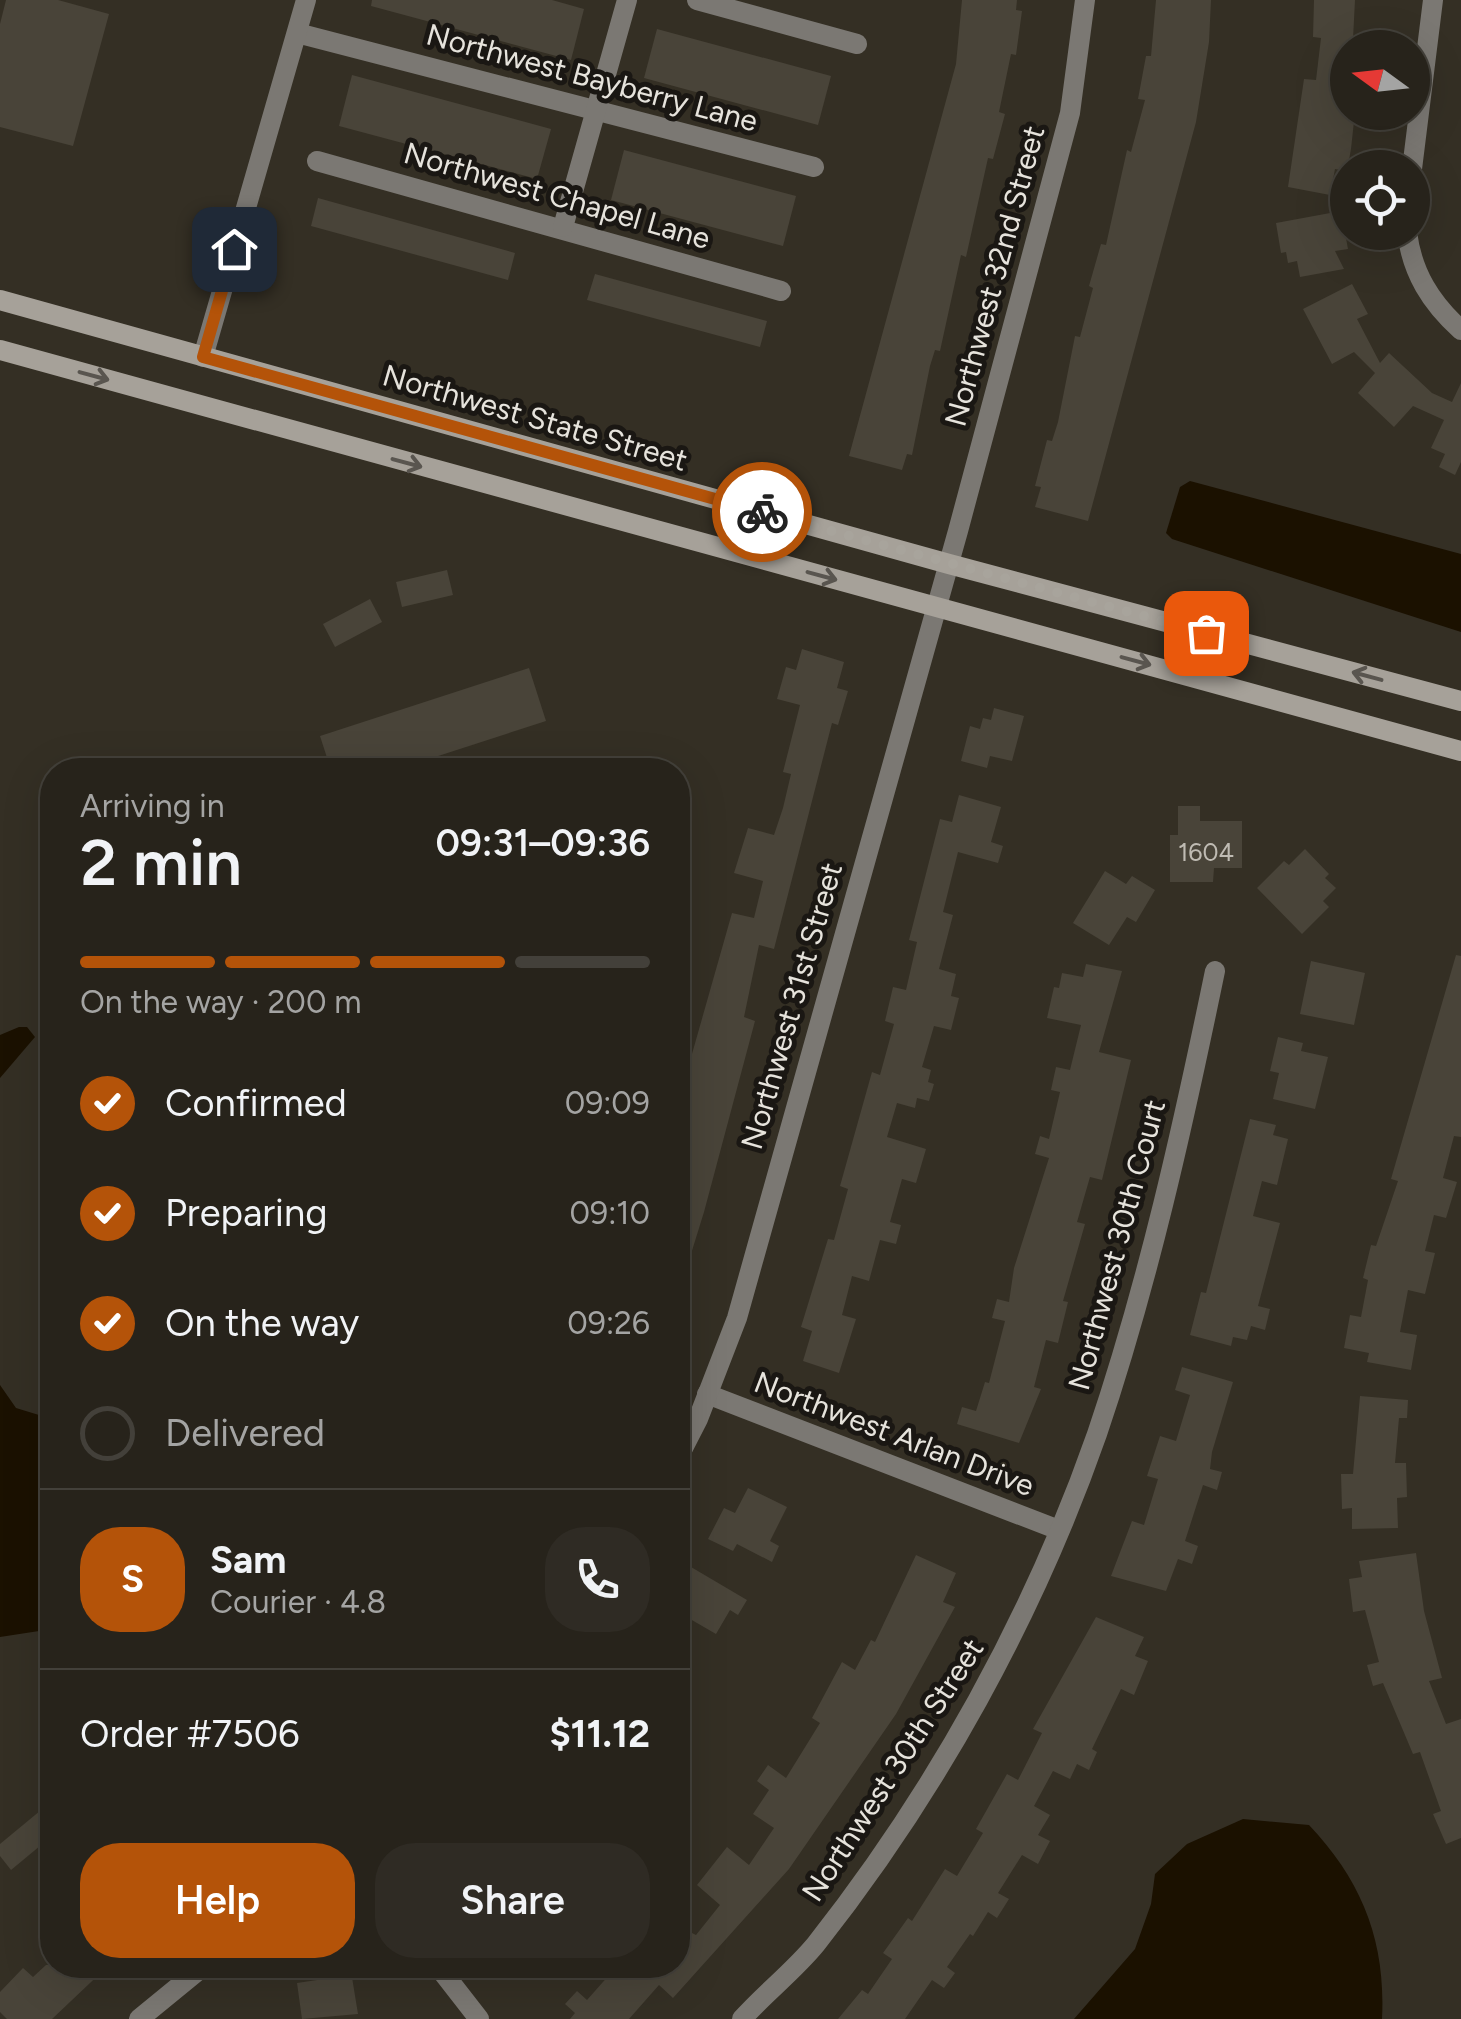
<!DOCTYPE html>
<meta charset="utf-8">
<style>
body{margin:0;font-family:Figtree,sans-serif;background:#2f2b24;color:#f1f3f6;height:100vh;display:flex;flex-direction:column;font-size:38px;white-space:nowrap}
*{box-sizing:border-box;margin:0}
p{font-size:32px;color:#a4a4a3}
.icon{flex:none;width:55px;height:55px;fill:none;stroke:currentColor;stroke-width:2;stroke-linecap:round;stroke-linejoin:round}
.map{position:relative;flex:1;overflow:hidden}
.panel{position:absolute;left:40px;top:758px;width:650px;height:1220px;display:flex;flex-direction:column;background:#27231b;border-radius:40px;box-shadow:0 10px 40px #0002,0 0 0 2px #43403a}
.panel>*{flex:none}
.needle{width:65px;rotate:285deg}
.buttons{position:absolute;left:1330px;top:30px;display:grid;gap:20px}
.buttons a{display:grid;place-items:center;width:100px;height:100px;border-radius:50%;background:#27231b;box-shadow:0 10px 40px #0002,0 0 0 2px #43403a;font-size:50px}
.pin{position:absolute;display:grid;place-items:center;width:85px;height:85px;color:#fff;margin:-42px;border-radius:20px;box-shadow:0 5px 15px #0006}
.courier{position:absolute;display:grid;place-items:center;width:100px;height:100px;margin:-50px;border:8px solid #b45309;border-radius:50%;background:#fff;color:#222;box-shadow:0 2px 12px #0007}
.head em{font-style:normal;font-weight:600}
.head div{display:flex;flex-direction:column-reverse}
.head{display:flex;align-items:center;justify-content:space-between;height:170px;padding:0 40px}
h1{font-size:65px;font-weight:600;line-height:75px}
.bar{display:grid;grid-template-columns:repeat(4,1fr);gap:15px 10px;align-content:center;height:120px;padding:0 40px}
.bar i{height:12px;border-radius:8px;background:#43403a}
.bar .on{background:#b45309}
.bar p{grid-column:span 4}
.line{display:flex;align-items:center;gap:25px;padding:0 40px;border-top:2px solid #43403a}
.line div{flex:1}
.round{display:grid;place-items:center;flex:none;width:105px;height:105px;border-radius:40px;background:#2f2b24}
ol{padding:0 40px;list-style:none}
li{display:flex;align-items:center;gap:30px;height:110px}
li p{margin-inline-start:auto}
li .icon{padding:10px;border-radius:50%;background:#b45309;color:#fff;stroke-width:4}
li:last-child{color:#a4a4a3}
li i{width:55px;height:55px;border:5px solid #43403a;border-radius:50%}
.primary-button{display:flex;gap:20px;margin-top:auto;padding:20px 40px}
.primary-button a{flex:1;height:115px;border-radius:40px;background:#b45309;color:#fff;font-size:40px;font-weight:600;line-height:115px;text-align:center}
.primary-button a+a{background:#2f2b24;color:#f1f3f6}
.map>svg:first-child{display:block}
.water{fill:#1b1100}
.building{fill:#494439}
.lines{fill:none;stroke-linecap:round;stroke-linejoin:round}
.street{stroke:#7b7873;stroke-width:20}
.secondary{stroke:#a6a199;stroke-width:20}
.oneway{stroke:#59554f}
.done{stroke:#a8a49c;stroke-width:10;stroke-dasharray:0 18}
.route{stroke:#b45309;stroke-width:12}
.labels{text-anchor:middle;stroke-width:10;stroke-linejoin:round;paint-order:stroke}
.number-label{font-size:25px;fill:#bfbbb3}
.street-label{font-size:30px;fill:#e6e3dc;stroke:#1a1713}
</style>
<div class="map">
<svg width="1461" height="2019" viewBox="0 0 1461 2019">
<rect width="100%" height="100%" fill="#342f24"/>
<g class="water">
<path d="M1190 481 1461 554V632L1172 539 1166 533 1180 487Z"/>
<path d="M19 1027H27L35 1037 0 1078V1035Z"/>
<path d="M0 1385 16 1408 52 1419V1629L0 1637Z"/>
<path d="M1243 1819 1309 1825C1362 1881 1386 1941 1382 2019H1074L1135 1949 1151 1904 1155 1874 1187 1844Z"/>
</g>
<g class="building">
<path d="M6 0H58L109 14 73 146 0 127V24Z"/>
<path d="M372 0H552L584 9 571 60 371 6Z"/>
<path d="M962 0H1017L1016 10 1022 11 1016 55 1011 54 999 112 1005 114 993 159 988 158 966 257 961 255 940 351 935 350 930 366 912 455 907 454 902 470 849 456 956 64Z"/>
<path d="M1156 0H1211L1209 42 1196 122 1088 521 1035 507 1041 487 1035 486 1047 440 1052 441 1058 422 1075 336 1080 337 1093 288 1089 286 1101 244 1106 245 1127 150 1131 152 1145 100 1138 99 1146 56H1151Z"/>
<path d="M1314 0H1355L1353 39H1348V112H1355L1351 149 1347 171 1335 169 1330 195 1288 187 1304 79 1316 80 1321 38 1313 37Z"/>
<path d="M657 29 831 76 818 125 644 78Z"/>
<path d="M352 75 551 129 537 179 339 126Z"/>
<path d="M624 150 796 196 783 246 611 200Z"/>
<path d="M318 198 515 253 508 280 311 226Z"/>
<path d="M1341 211 1348 249 1335 251 1344 269 1300 277 1297 261 1288 263 1286 252 1281 253 1276 223Z"/>
<path d="M595 274 767 321 760 347 587 300Z"/>
<path d="M1352 284 1368 314 1357 319 1380 363 1389 353 1432 393 1452 402 1461 383V462L1455 475 1439 467 1445 454 1431 448 1444 420 1413 406 1394 427 1358 393 1375 373 1354 352 1332 364 1303 309Z"/>
<path d="M447 570 453 595 402 607 396 582Z"/>
<path d="M370 599 382 622 335 647 323 624Z"/>
<path d="M802 649 844 662 837 688 848 691 838 725 832 723 774 949 759 945 744 1017 755 1021 704 1212 682 1283 678 1282V1148L689 1107 678 1104V1058L690 1061 732 913 754 918 763 881 734 873 748 828 774 835 783 808 791 774 783 772 800 705 777 699 786 667 796 670Z"/>
<path d="M529 668 546 721 395 770H331L320 736Z"/>
<path d="M994 708 1024 716 1012 761 990 756 987 768 961 761 970 726 980 729 983 718 991 720Z"/>
<path d="M959 795 1001 807 991 842 1003 846 998 863 958 852 943 912 953 915 939 969 956 974 951 996 959 998 951 1030 934 1026 922 1067 931 1070 928 1082 934 1084 929 1101 917 1098 915 1108 897 1103 887 1137 926 1149 916 1183 902 1179 890 1222 901 1225 896 1244 880 1240 869 1281 852 1276 842 1315 856 1319 839 1373 803 1361 812 1331 801 1327 828 1239 834 1240 848 1189 840 1186 872 1072 880 1075 894 1024 885 1021 893 987 906 990 917 942 909 940 940 819 952 822Z"/>
<path d="M1178 806H1200V821H1242V868H1214L1213 882H1170V835H1178Z"/>
<path d="M1305 849 1329 874 1325 878 1336 888 1323 901 1329 907 1302 934 1257 888 1284 861 1289 865Z"/>
<path d="M1105 871 1126 884 1132 876 1155 890 1136 922 1127 917 1109 945 1073 923Z"/>
<path d="M1456 955 1461 956V1137L1454 1136 1443 1178 1457 1182 1446 1218 1434 1215 1425 1251 1435 1253 1425 1294 1408 1290 1400 1332 1417 1335 1411 1370 1367 1362 1369 1353 1344 1348 1350 1315 1361 1317 1368 1280 1363 1278 1371 1245 1376 1246 1398 1181 1391 1179Z"/>
<path d="M1311 961 1365 973 1354 1025 1300 1014Z"/>
<path d="M1086 964 1122 971 1099 1052 1131 1060 1102 1180 1090 1177 1077 1222 1085 1224 1063 1301 1068 1302 1058 1343 1046 1340 1034 1387 1041 1389 1019 1443 957 1424 962 1407 976 1411 985 1382 989 1383 1005 1321 992 1318 997 1299 1009 1302 1014 1268 1049 1158 1035 1154 1040 1136 1049 1139 1060 1092 1051 1090 1056 1067 1070 1070 1081 1025 1047 1018 1054 987 1059 988 1062 973 1083 977Z"/>
<path d="M1278 1037 1303 1043 1301 1051 1328 1057 1315 1109 1273 1099 1279 1073 1270 1071Z"/>
<path d="M1250 1119 1276 1125 1273 1135 1288 1139 1277 1185 1262 1181 1253 1216 1280 1223 1258 1306 1270 1309 1265 1330 1251 1326 1247 1340 1233 1337 1231 1346 1190 1335 1201 1292 1206 1293Z"/>
<path d="M1182 1367 1233 1382 1212 1452 1210 1469 1222 1472 1217 1490 1203 1485 1185 1541 1198 1546 1192 1564 1178 1559 1166 1591 1111 1576 1132 1521 1144 1525 1158 1479 1147 1476 1160 1436 1176 1441 1190 1395 1175 1390Z"/>
<path d="M1360 1396 1408 1400 1407 1418H1399L1395 1463H1406L1407 1497 1397 1498 1398 1528 1352 1529V1508L1342 1509 1341 1474H1353Z"/>
<path d="M748 1488 787 1507 770 1541 779 1546 772 1562 737 1544 733 1551 708 1539 724 1508 735 1513Z"/>
<path d="M1416 1553 1424 1611 1442 1678 1429 1681 1446 1724 1461 1719V1838L1446 1844 1433 1814 1441 1811 1420 1752 1413 1754 1383 1683 1373 1686 1367 1665 1379 1662 1365 1610 1353 1612 1349 1579 1362 1577 1359 1561Z"/>
<path d="M916 1555 956 1573 943 1602 955 1607 896 1714 789 1869 673 1998 659 1985 629 2019H570L575 2013 565 2004 577 1991 587 2000 618 1965H678V1926L696 1935 720 1905 697 1885 727 1847 749 1865 774 1828 753 1814 769 1790 757 1781 768 1765 786 1778 820 1723 812 1718 842 1662 855 1670 871 1640 875 1642Z"/>
<path d="M691 1567 747 1600 738 1615 730 1610 716 1634 678 1612 688 1594 678 1589Z"/>
<path d="M1096 1617 1144 1637 1135 1656 1148 1661 1134 1695 1121 1689 1092 1749 1097 1752 1089 1770 1077 1764 1070 1779 1053 1771 1034 1806 1050 1815 1038 1835 1050 1841 1038 1864 1022 1855 998 1893 1009 1899 997 1918 988 1912 973 1936 970 1934 947 1967 955 1973 944 1988 932 1980 905 2019H838L862 1990 868 1994 892 1959 883 1953 908 1918 912 1921 945 1869 957 1876 983 1833 976 1829 1007 1774 1018 1780 1042 1733 1033 1729Z"/>
<path d="M52 1801V1836L11 1870 0 1856V1844Z"/>
<path d="M46 1965H109L52 2019H7L0 2012V1992L23 1968 33 1977Z"/>
<path d="M314 1965H350L358 2014 302 2019 297 1983 317 1980Z"/>
</g>
<g class="lines">
<g class="street">
<path d="M697 0 857 44"/>
<path d="M297 33 814 167"/>
<path d="M317 161 781 291"/>
<path d="M1412 169 1433 0"/>
<path d="M563 227 627 0"/>
<path d="M1407 232C1412 273 1431 303 1461 330"/>
<path d="M203 357 306 0"/>
<path d="M707 1394 1059 1530"/>
<path d="M678 1458 698 1419 737 1318 958 531 1070 113 1085 0"/>
<path d="M437 1965 479 2019"/>
<path d="M139 2019 205 1965"/>
<path d="M742 2019C765 1993 794 1971 816 1944 936 1792 1033 1617 1097 1434 1148 1284 1183 1126 1215 971"/>
</g>
<g class="secondary">
<path d="M0 300 949 564 1461 701"/>
<path d="M0 350 1461 751"/>
</g>
</g>
<defs><path id="oneway-shaft" d="M-6 0H5M1.5-3L5.5 0L1.5 3" fill="none" stroke-width="1.6" stroke-linecap="round" stroke-linejoin="round" transform="scale(2.5)"/></defs>
<g class="oneway">
<use href="#oneway-shaft" transform="translate(94 376) rotate(15)"/>
<use href="#oneway-shaft" transform="translate(407 463) rotate(15)"/>
<use href="#oneway-shaft" transform="translate(822 576) rotate(15)"/>
<use href="#oneway-shaft" transform="translate(1136 661) rotate(15)"/>
<use href="#oneway-shaft" transform="translate(1367 676) rotate(-165)"/>
</g>
<g class="lines">
<path class="done" d="M762 512 1206 633"/>
<path class="route" d="M234 249 203 357 762 512"/>
</g>
<g class="labels">
<g class="number-label">
<text x="1206" y="861">1604</text>
</g>
<g class="street-label">
<text transform="translate(592 78) rotate(15)" y="10">Northwest Bayberry Lane</text>
<text transform="translate(557 196) rotate(16)" y="10">Northwest Chapel Lane</text>
<text transform="translate(995 276) rotate(-75)" y="10">Northwest 32nd Street</text>
<text transform="translate(535 418) rotate(16)" y="10">Northwest State Street</text>
<text transform="translate(792 1006) rotate(-74)" y="10">Northwest 31st Street</text>
<text transform="translate(1117 1245) rotate(-75)" y="10">Northwest 30th Court</text>
<text transform="translate(894 1434) rotate(21)" y="10">Northwest Arlan Drive</text>
<text transform="translate(893 1770) rotate(-57)" y="10">Northwest 30th Street</text>
</g>
</g>
</svg>
<div class="buttons">
<a><svg class="needle" viewBox="-14 -14 28 28"><path d="M0-13l5 13h-10z" fill="#e53935"/><path d="M0 13l5-13h-10z" fill="#a4a4a3"/></svg></a>
<a><svg class="icon" aria-label="locate" viewBox="0 0 24 24"><circle cx="12" cy="12" r="6"/><path d="M12 2v4M12 18v4M2 12h4M18 12h4"/></svg></a>
</div>
<div class="pin" style="left:1206px;top:633px;background:#ea580c"><svg class="icon" aria-label="bag" viewBox="0 0 24 24"><path d="M5 8h14l-1 12H6zM9 8a3 3 0 0 1 6 0"/></svg></div>
<div class="pin" style="left:234px;top:249px;background:#1f2937"><svg class="icon" aria-label="home" viewBox="0 0 24 24"><path d="M3 11l9-7 9 7M6 9v11h12V9"/></svg></div>
<div class="courier" style="left:762px;top:512px"><svg class="icon" aria-label="bike" viewBox="0 0 24 24"><circle cx="6" cy="16" r="4"/><circle cx="18" cy="16" r="4"/><path d="M6 16l4-8h5l3 8M10 8l3 8H6M13 5h3"/></svg></div>
<section class="panel">
<div class="head"><div><h1>2 min</h1><p>Arriving in</p></div><em>09:31–09:36</em></div>
<div class="bar"><i class="on"></i><i class="on"></i><i class="on"></i><i></i><p>On the way · 200 m</p></div>
<ol>
<li><svg class="icon" aria-label="check" viewBox="0 0 24 24"><path d="M5 12l5 5 9-10"/></svg>Confirmed<p>09:09</p></li>
<li><svg class="icon" aria-label="check" viewBox="0 0 24 24"><path d="M5 12l5 5 9-10"/></svg>Preparing<p>09:10</p></li>
<li><svg class="icon" aria-label="check" viewBox="0 0 24 24"><path d="M5 12l5 5 9-10"/></svg>On the way<p>09:26</p></li>
<li><i></i>Delivered</li>
</ol>
<div class="line" style="height:180px"><b class="round" style="background:#b45309;color:#fff">S</b><div><b>Sam</b><p>Courier · 4.8</p></div><a class="round"><svg class="icon" aria-label="phone" viewBox="0 0 24 24"><path d="M5 4h4l2 5-3 2q2 4 5 5l2-3 5 2v4C11 20 4 13 5 4z"/></svg></a></div>
<div class="line" style="height:130px"><div>Order #7506</div><b>$11.12</b></div>
<div class="primary-button"><a>Help</a><a>Share</a></div>
</section>
</div>
